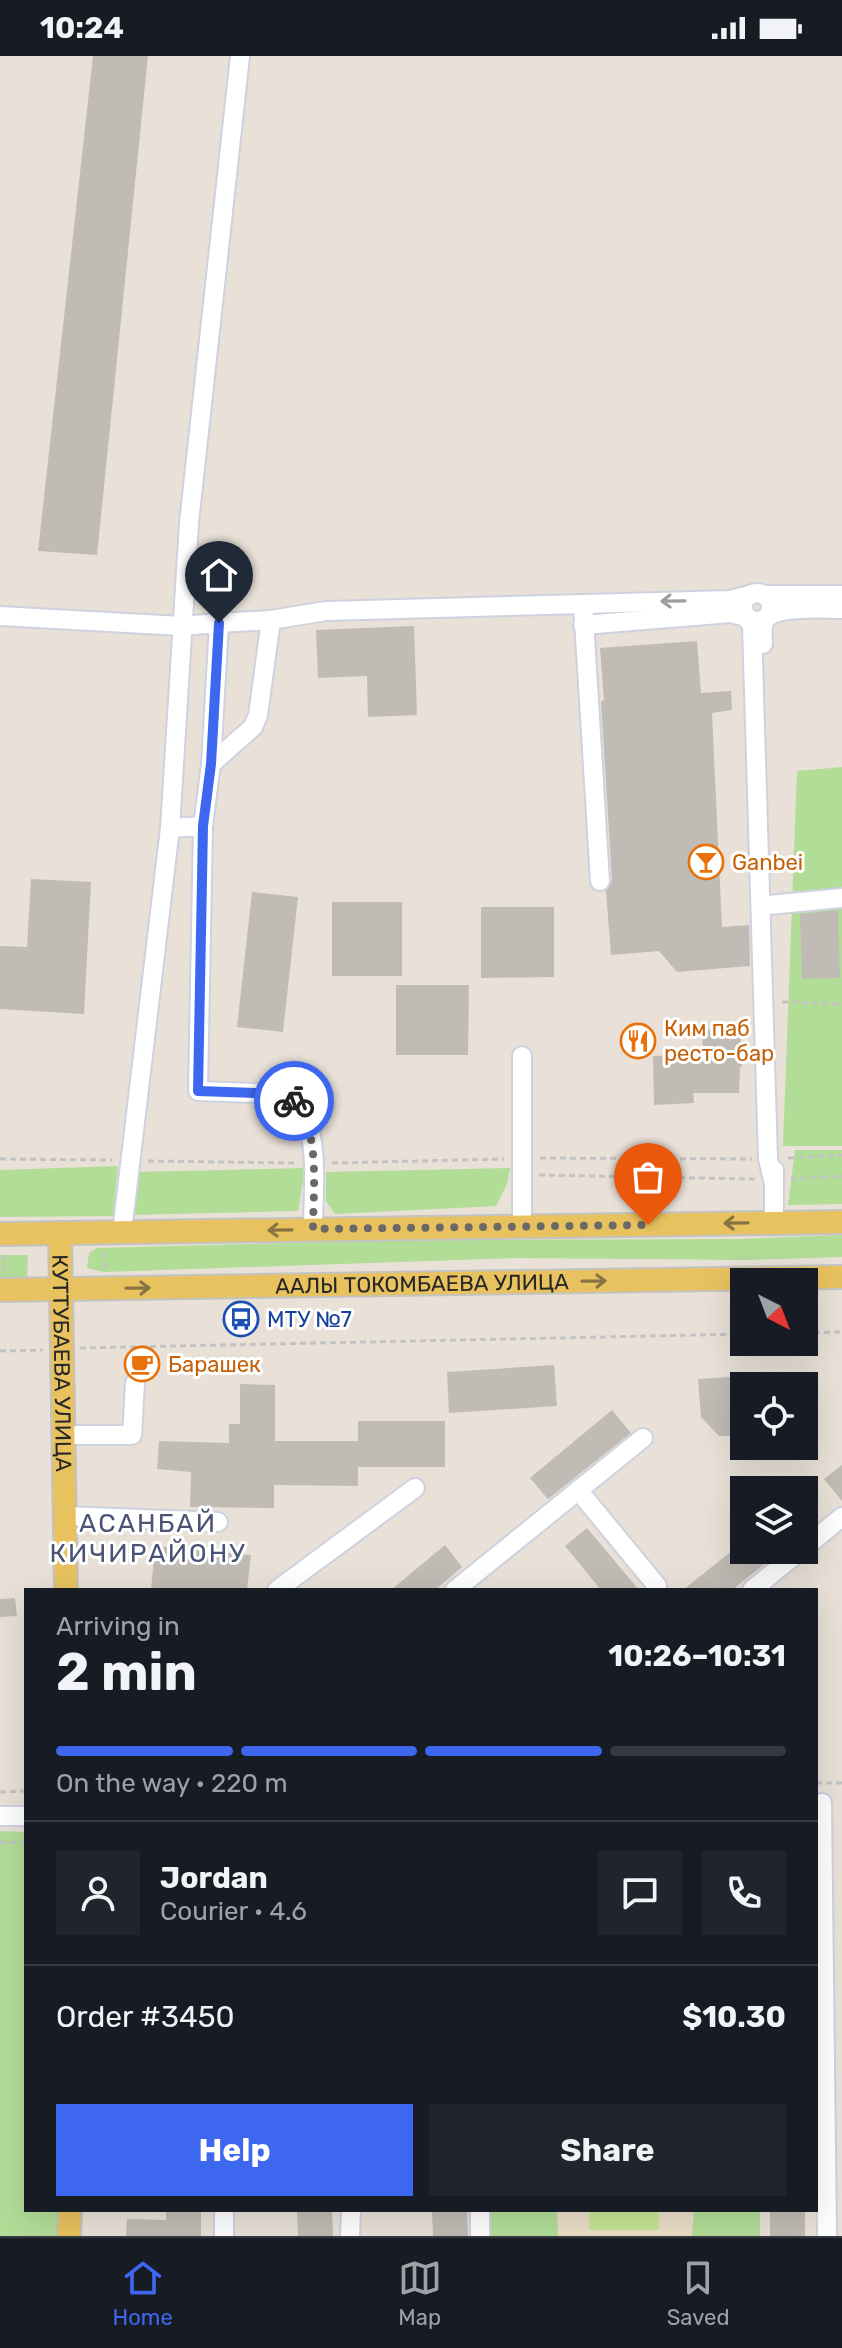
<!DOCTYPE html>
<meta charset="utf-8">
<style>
body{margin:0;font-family:Rubik,sans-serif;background:#20242c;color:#f1f3f6;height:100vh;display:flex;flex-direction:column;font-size:30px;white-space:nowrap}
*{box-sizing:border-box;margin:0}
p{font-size:26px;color:#9ea1a6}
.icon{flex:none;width:44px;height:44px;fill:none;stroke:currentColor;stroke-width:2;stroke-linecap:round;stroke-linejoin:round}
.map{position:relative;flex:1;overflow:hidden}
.details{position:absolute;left:24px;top:1532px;width:794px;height:624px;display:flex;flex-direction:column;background:#171b24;border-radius:0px;box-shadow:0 8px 32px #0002}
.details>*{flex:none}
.needle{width:52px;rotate:138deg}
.tools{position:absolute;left:730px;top:1212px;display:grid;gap:16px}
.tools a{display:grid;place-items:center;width:88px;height:88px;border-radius:0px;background:#171b24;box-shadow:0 8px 32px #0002;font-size:40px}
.pin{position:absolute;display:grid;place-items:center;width:68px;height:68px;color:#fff;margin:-82px -34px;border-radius:50% 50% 50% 0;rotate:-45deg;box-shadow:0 0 8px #0007}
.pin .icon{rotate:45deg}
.courier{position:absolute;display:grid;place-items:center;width:80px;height:80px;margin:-40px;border:6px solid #3e67f0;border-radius:50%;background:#fff;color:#222;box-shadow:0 2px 10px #0007}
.head em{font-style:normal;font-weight:700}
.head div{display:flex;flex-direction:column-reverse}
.head{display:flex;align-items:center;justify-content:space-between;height:136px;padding:0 32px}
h1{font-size:52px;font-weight:700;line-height:60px}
.bar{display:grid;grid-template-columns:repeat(4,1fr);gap:12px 8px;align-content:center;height:96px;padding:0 32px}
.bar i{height:10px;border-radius:6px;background:#363941}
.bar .current{background:#3e67f0}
.bar p{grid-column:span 4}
.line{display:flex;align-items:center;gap:20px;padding:0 32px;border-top:2px solid #363941}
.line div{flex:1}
.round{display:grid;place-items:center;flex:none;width:84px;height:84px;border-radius:0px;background:#20242c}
.cta{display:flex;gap:16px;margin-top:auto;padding:16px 32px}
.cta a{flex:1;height:92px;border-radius:0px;background:#3e67f0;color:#fff;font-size:32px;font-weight:700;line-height:92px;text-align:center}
.cta a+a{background:#20242c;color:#f1f3f6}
.status{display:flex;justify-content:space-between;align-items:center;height:56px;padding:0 40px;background:#171b24;direction:ltr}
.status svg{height:22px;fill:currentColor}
.tabs{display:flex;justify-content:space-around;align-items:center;height:112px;border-top:2px solid #363941;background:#171b24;font-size:22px;color:#9ea1a6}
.tabs a{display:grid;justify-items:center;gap:4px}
.tabs .current{color:#3e67f0}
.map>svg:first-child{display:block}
.education{fill:#eadec8}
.green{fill:#b2dd97}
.pitch{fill:#c5e593}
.building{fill:#c1bbb5}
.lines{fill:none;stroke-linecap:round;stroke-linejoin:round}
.minor-casing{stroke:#ced2df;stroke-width:22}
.major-casing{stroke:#c3c3c3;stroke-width:26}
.path{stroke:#c3c3c3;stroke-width:3;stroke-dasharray:6 4;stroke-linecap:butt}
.minor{stroke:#fff;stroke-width:18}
.major{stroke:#e8c25e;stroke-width:22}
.oneway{stroke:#9e9e9e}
.oneway2{stroke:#887442}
.done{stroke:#6b6865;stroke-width:8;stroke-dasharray:0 14.4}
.route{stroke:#3e67f0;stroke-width:10}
.labels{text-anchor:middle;stroke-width:6;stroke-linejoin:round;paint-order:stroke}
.food-label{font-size:22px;fill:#c56008;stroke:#fff;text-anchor:start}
.street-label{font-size:22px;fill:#272727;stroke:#fff}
.transit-label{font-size:22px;fill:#164399;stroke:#fff;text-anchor:start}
.quarter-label{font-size:26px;letter-spacing:2px;fill:#4a5374;stroke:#fff}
</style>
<div class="status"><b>10:24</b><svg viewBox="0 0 49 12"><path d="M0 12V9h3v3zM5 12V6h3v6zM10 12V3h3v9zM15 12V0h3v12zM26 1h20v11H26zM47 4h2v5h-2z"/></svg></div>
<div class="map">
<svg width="842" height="2180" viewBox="0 0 842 2180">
<rect width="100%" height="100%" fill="#e9e1d8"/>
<path class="education" d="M552 2154H742V2180H554Z"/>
<g class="green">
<path d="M842 711V1090H783L797 715Z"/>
<path d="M795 1094H842V1148L788 1149Z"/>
<path d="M118 1110 113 1160 0 1161V1114Z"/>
<path d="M305 1112 298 1155 131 1159 135 1116Z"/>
<path d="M510 1112 507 1128 496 1150 335 1158 326 1145V1116Z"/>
<path d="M842 1179V1201L746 1204 518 1202 104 1216 87 1212 89 1197 97 1192 403 1184 738 1183Z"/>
<path d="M0 1199H28L27 1224H0Z"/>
<path d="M0 1775 26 1776V2154H57V2180H0Z"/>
<path d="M489 2154H557L558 2180H489Z"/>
<path d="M694 2154H760V2180H692Z"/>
</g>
<rect class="pitch" x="589" y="2154" width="70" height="20"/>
<g class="building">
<path d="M93 0H148L97 499 38 495Z"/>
<path d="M414 570 417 659 368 661 367 620 318 622 316 574Z"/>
<path d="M697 585 701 637 731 635 732 654 712 657 722 871 749 869 750 910 677 916 659 895 611 899 606 835 612 824 601 645 604 644 600 592Z"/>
<path d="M31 823 91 826 84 958 0 953V890L27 891Z"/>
<path d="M252 836 298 841 283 976 237 971Z"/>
<rect x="332" y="846" width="70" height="74"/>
<path d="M481 851H554V921L481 922Z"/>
<path d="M838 854 840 922 802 923 800 858Z"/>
<path d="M396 929H469L468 999H396Z"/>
<path d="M740 972 742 1011H740L739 1037H693L694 1047 654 1049 653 1000 703 998 702 974Z"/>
<path d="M554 1309 557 1350 449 1357 447 1316Z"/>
<path d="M744 1320V1380H719L701 1361 698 1323Z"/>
<path d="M240 1328 275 1329V1385H358V1365H445V1411H358V1430L274 1429V1452L190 1451 191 1416 157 1413 159 1385 229 1387V1368H240Z"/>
<path d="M612 1354 631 1377 548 1443 530 1422Z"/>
<path d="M842 1409V1445L824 1423Z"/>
<path d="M587 1472 639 1534H601L565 1490Z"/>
<path d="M744 1485V1494H782L732 1534H683Z"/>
<path d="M445 1489 462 1511 435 1534H391Z"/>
<path d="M155 1490 251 1499 247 1534H151Z"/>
<path d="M15 1542 17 1560 0 1561V1543Z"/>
<path d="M166 2154H201V2180H126L127 2163 166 2164Z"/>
<path d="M297 2154H332L333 2180H298Z"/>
<path d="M432 2154H467L468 2180H433Z"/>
<rect x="770" y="2154" width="35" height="26"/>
</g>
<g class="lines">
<g class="minor-casing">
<g id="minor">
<circle cx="757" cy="551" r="14"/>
<path d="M763 539H842"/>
<path d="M0 560 181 570 219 567 211 708 203 770 170 772"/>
<path d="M219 567 271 564 326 555 583 548"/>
<path d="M583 569 731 557 746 561 752 570 768 1103 773 1124"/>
<path d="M763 588C763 581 761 569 766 563 778 549 824 553 842 553"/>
<path d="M211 708 253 671 258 659 271 564"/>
<path d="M203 770 198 1035 287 1038C293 1044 300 1050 304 1057 319 1091 313 1137 313 1173"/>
<path d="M600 825 583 548 730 544 750 539"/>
<path d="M769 849 842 842"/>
<path d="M522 1000V1170"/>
<path d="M774 1114V1167"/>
<path d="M122 1176 170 772 189 467 240 0"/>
<path d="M63 1379H132L135 1327"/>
<path d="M578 1434 657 1530"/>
<path d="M65 1460 218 1466"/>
<path d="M804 1492 842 1461"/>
<path d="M277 1534 415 1432"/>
<path d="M455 1534 643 1382"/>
<path d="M752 1534 801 1494"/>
<path d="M822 1747 827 2180"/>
<path d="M0 1760H26"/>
<path d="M480 2154V2180"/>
<path d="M224 2180V2154"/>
<path d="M350 2180 351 2154"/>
</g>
</g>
<g class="major-casing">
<g id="major">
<path id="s1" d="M60 1177 66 1534"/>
<path d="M0 1178 842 1166"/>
<path id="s2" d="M0 1234 842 1221"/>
<path d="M69 2180 70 2154"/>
</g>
</g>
<g class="path">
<path d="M782 946 842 948"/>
<path d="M540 1102 752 1103"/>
<path d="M788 1102 842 1099"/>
<path d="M0 1103 112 1104"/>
<path d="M148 1105 296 1107"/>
<path d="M332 1107 504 1103"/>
<path d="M539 1119 755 1123"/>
<path d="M791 1123 842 1120"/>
<path d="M104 1196V1212"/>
<path d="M4 1215V1199"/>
<path d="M804 1277 842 1276"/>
<path d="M80 1292 744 1278"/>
<path d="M0 1295 43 1294"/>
<path d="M816 1727H842"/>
<path d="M0 1736 26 1735"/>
<path d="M0 1786 26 1787"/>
</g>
<use href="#minor" class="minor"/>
<use href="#major" class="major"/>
</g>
<defs><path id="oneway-shaft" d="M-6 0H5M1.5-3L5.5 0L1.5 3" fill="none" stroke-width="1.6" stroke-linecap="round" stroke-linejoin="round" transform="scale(2)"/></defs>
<use class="oneway" href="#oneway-shaft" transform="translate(673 545) rotate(179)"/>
<g class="oneway2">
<use href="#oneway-shaft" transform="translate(736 1167) rotate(179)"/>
<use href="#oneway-shaft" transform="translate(280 1174) rotate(179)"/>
<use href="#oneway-shaft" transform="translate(594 1225) rotate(-1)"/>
<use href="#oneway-shaft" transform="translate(138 1232) rotate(-1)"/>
</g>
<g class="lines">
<path class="done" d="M294 1045C321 1073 313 1137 313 1173L648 1169"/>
<path class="route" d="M219 567 211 708 203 770 198 1035 287 1038 294 1045"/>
</g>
<defs>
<g id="bar-ring" transform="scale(1.8)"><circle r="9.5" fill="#fff" stroke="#e8710a" stroke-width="1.5"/><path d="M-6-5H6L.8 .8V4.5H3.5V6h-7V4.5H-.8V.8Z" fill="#e8710a"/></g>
<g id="restaurant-ring" transform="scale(1.8)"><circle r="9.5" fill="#fff" stroke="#e8710a" stroke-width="1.5"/><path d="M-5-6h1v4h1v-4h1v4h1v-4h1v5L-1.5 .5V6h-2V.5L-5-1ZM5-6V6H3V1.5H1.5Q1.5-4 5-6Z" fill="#e8710a"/></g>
<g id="bus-ring" transform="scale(1.8)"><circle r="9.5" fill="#fff" stroke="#1a4fb4" stroke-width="1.5"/><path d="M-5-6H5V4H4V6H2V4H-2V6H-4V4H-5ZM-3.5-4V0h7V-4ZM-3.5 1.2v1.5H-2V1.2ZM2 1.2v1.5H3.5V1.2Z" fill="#1a4fb4"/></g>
<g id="cafe-ring" transform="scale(1.8)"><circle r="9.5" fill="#fff" stroke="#e8710a" stroke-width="1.5"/><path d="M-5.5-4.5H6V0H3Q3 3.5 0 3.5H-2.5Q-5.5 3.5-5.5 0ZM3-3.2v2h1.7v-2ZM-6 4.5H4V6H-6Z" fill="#e8710a"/></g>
</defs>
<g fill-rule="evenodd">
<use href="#bar-ring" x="706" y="806"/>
<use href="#restaurant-ring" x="638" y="985"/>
<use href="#bus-ring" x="241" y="1263"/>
<use href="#cafe-ring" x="142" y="1308"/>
</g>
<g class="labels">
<g class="food-label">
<text x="732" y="814">Ganbei</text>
<text x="664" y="980">Ким паб<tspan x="664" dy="25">ресто-бар</tspan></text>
<text x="168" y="1316">Барашек</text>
</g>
<g class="street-label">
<text dy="8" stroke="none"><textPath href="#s2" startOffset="422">ААЛЫ ТОКОМБАЕВА УЛИЦА</textPath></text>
<text dy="8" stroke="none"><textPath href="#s1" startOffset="130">КУТТУБАЕВА УЛИЦА</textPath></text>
</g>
<g class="transit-label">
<text x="267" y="1271">МТУ №7</text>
</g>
<g class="quarter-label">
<text x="148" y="1476">АСАНБАЙ<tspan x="148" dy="30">КИЧИРАЙОНУ</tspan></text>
</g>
</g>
</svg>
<div class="tools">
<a><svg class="needle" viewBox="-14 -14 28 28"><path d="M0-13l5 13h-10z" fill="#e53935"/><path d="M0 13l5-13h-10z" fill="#9ea1a6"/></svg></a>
<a><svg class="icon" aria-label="locate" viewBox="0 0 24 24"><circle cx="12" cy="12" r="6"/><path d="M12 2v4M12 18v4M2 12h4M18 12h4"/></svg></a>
<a><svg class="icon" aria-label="layers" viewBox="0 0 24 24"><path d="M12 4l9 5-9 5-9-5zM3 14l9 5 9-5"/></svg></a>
</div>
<div class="pin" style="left:648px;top:1169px;background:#ea580c"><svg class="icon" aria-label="bag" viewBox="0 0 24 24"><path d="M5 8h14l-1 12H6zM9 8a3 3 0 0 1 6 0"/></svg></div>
<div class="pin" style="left:219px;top:567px;background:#1f2937"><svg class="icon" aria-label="home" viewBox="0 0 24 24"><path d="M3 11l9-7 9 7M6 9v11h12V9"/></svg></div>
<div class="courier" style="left:294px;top:1045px"><svg class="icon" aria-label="bike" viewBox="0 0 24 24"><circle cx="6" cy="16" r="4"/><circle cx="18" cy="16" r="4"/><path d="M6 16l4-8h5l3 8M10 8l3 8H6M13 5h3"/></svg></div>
<section class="details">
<div class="head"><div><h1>2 min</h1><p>Arriving in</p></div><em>10:26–10:31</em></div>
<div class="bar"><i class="current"></i><i class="current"></i><i class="current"></i><i></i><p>On the way · 220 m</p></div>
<div class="line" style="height:144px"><a class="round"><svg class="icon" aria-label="person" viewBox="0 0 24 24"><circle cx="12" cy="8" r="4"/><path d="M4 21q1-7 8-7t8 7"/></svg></a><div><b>Jordan</b><p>Courier · 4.6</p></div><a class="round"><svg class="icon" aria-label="chat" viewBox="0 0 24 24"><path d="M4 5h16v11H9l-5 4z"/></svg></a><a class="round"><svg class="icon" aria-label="phone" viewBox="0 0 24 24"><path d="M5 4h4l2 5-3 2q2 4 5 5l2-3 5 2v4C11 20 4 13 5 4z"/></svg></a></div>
<div class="line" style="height:104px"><div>Order #3450</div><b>$10.30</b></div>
<div class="cta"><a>Help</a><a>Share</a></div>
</section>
</div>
<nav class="tabs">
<a class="current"><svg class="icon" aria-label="home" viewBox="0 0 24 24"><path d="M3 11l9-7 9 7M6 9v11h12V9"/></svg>Home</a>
<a><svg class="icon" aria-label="map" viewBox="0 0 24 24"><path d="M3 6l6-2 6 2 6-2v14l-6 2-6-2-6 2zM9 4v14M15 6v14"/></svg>Map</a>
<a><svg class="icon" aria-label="saved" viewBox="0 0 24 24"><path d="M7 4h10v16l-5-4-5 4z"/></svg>Saved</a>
</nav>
